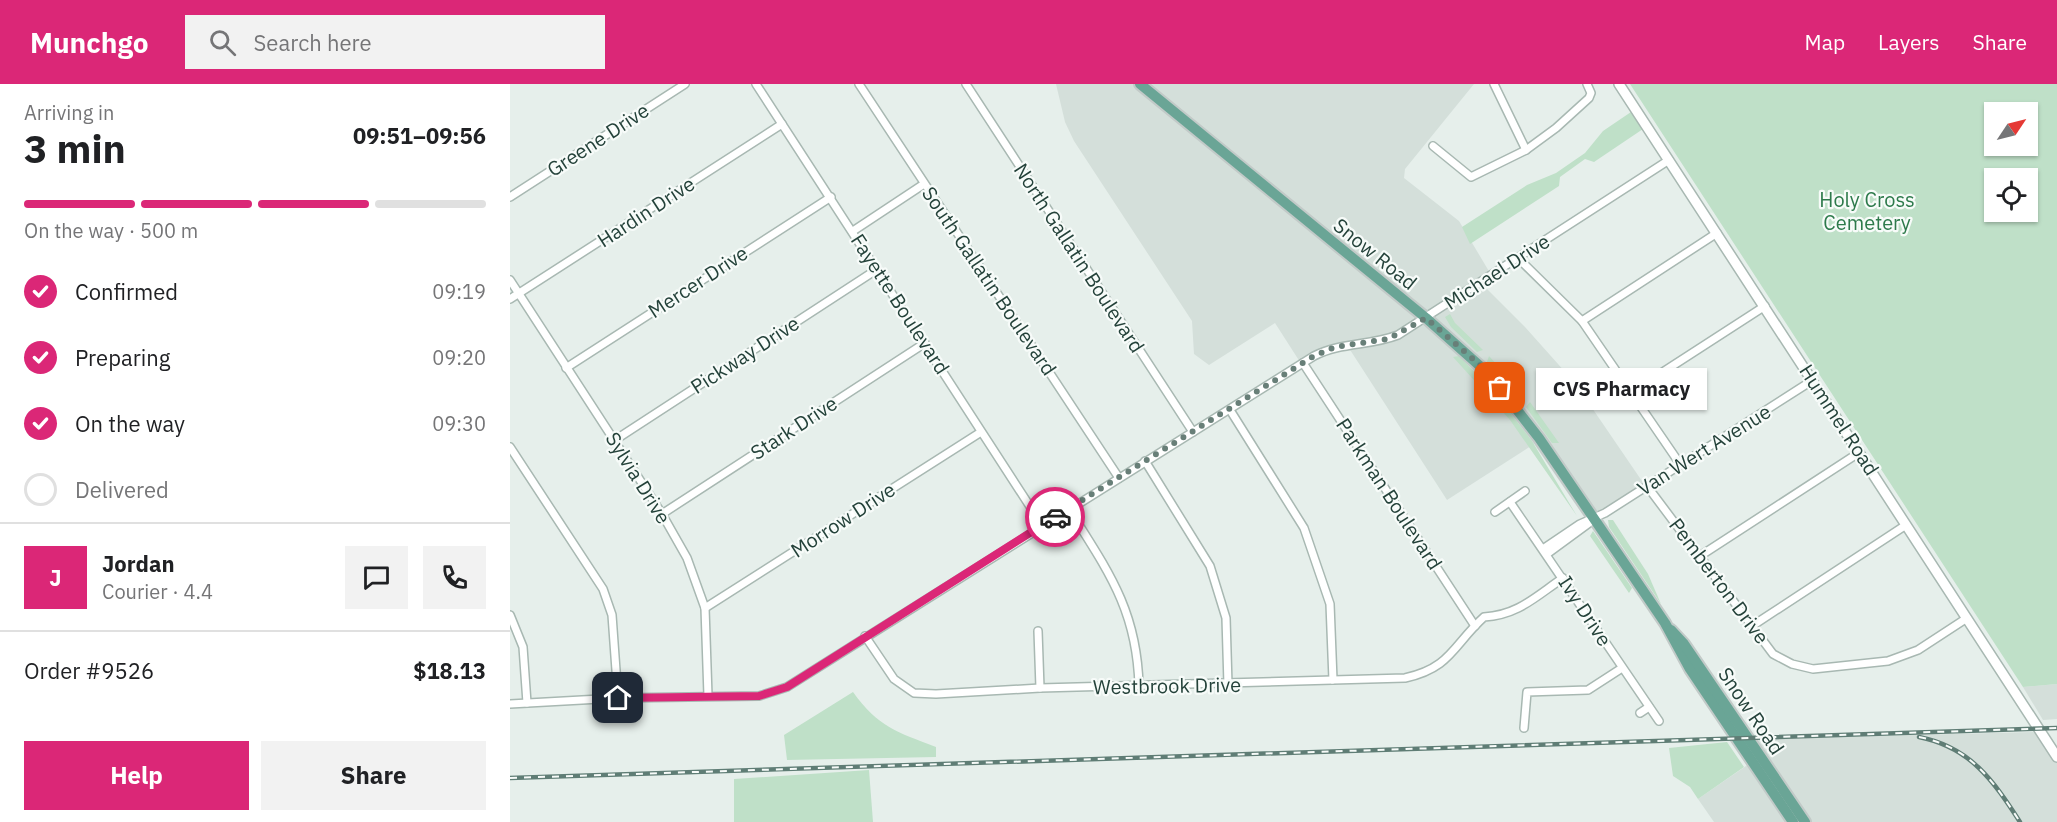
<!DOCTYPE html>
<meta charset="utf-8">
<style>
body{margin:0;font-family:"IBM Plex Sans",sans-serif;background:#f2f2f2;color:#202124;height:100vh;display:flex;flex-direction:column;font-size:22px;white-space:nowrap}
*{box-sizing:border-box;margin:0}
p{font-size:20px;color:#757577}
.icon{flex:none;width:33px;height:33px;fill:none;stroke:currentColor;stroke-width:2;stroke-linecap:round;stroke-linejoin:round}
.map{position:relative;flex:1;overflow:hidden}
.drawer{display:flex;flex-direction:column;background:#fff;width:510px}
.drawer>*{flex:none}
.needle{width:39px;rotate:55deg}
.buttons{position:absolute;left:1474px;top:18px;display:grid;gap:12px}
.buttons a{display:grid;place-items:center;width:54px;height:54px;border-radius:0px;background:#fff;box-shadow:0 2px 4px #0004;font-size:30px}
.pin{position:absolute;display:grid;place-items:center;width:51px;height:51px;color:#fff;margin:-26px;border-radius:12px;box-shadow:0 3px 9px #0006}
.courier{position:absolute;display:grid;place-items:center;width:60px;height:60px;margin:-30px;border:4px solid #db2777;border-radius:50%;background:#fff;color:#222;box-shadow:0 2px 8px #0007}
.bubble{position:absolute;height:42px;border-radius:0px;background:#fff;box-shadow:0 2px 4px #0004;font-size:20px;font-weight:700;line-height:42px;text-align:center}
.summary em{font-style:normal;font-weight:700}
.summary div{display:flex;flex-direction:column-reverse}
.summary{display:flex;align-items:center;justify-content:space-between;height:102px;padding:0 24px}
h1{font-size:39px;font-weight:700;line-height:45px}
.bar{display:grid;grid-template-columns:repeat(4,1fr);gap:9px 6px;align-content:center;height:72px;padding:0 24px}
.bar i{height:8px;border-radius:4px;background:#e0e0e0}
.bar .active{background:#db2777}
.bar p{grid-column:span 4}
.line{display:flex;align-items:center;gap:15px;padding:0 24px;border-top:2px solid #e0e0e0}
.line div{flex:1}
.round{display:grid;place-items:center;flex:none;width:63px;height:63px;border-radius:0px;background:#f2f2f2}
ol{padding:0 24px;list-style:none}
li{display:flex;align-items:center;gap:18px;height:66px}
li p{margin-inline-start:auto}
li .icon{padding:6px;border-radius:50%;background:#db2777;color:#fff;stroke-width:4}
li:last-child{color:#757577}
li i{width:33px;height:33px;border:3px solid #e0e0e0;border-radius:50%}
.button{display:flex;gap:12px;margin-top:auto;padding:12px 24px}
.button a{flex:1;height:69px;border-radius:0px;background:#db2777;color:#fff;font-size:24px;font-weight:700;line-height:69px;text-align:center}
.button a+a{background:#f2f2f2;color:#202124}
header{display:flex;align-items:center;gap:36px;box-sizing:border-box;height:84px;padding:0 30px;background:#db2777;color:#fff}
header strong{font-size:28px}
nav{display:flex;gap:33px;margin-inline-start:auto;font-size:21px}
.search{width:420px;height:54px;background:#f2f2f2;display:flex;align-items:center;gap:15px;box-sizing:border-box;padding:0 21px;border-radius:0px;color:#757577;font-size:22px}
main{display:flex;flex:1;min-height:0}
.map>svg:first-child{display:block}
.built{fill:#d4dfda}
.green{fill:#bfe0c8;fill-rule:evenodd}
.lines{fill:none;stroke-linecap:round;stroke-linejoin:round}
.minor-casing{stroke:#a8b8b2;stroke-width:10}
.tertiary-casing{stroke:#a8b8b2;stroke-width:12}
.primary-casing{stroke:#c2cac8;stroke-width:14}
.minor{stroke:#fff;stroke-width:7}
.tertiary{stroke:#fff;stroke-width:9}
.primary{stroke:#6aa596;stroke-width:10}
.rail-casing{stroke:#5f7d75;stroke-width:4.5}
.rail{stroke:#f7fbf9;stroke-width:2;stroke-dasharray:7;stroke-linecap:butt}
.done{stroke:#687f78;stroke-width:6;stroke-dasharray:0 10.8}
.route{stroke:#db2777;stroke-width:8}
.labels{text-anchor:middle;stroke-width:4.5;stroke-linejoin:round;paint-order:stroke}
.street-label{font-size:20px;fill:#24423a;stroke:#f7fbf9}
.park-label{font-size:20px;fill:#2d7a4b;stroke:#f7fbf9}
</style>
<header>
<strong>Munchgo</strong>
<div class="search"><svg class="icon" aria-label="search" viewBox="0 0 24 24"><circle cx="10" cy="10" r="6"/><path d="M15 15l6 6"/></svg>Search here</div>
<nav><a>Map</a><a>Layers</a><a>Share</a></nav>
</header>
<main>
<section class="drawer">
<div class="summary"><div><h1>3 min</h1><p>Arriving in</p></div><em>09:51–09:56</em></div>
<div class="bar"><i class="active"></i><i class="active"></i><i class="active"></i><i></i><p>On the way · 500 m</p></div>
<ol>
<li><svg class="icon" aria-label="check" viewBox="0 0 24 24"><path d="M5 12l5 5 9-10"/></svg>Confirmed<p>09:19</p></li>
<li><svg class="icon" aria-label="check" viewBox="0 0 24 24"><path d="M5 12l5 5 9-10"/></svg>Preparing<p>09:20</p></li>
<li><svg class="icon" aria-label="check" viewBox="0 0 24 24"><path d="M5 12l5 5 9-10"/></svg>On the way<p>09:30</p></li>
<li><i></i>Delivered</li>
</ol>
<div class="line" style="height:108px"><b class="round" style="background:#db2777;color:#fff">J</b><div><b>Jordan</b><p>Courier · 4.4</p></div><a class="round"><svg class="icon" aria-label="chat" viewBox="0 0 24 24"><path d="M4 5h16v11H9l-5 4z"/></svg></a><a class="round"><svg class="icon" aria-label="phone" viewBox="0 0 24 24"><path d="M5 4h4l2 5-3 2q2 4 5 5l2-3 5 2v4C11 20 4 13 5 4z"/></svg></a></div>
<div class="line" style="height:78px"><div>Order #9526</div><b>$18.13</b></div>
<div class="button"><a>Help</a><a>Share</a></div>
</section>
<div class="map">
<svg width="1547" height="738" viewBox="0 0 1547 738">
<rect width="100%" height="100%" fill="#e6efeb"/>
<g class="built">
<path d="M546 0H964L895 85 894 94 949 137 983 194 973 201 1015 243 1065 299 1134 400 1077 437 1024 360 937 416 835 258 818 262 790 278 765 239 699 281 684 270 682 237 564 57 555 38Z"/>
<path d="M1547 600V635L1533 636 1513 603Z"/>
<path d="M1528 648 1547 677V738H1204L1188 715 1252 671 1241 655Z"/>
</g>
<g class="green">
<path d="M1120 0H1547V600L1513 603ZM1485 28H1518V62H1485ZM1485 94H1518V128H1485Z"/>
<path d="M1121 28 1133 45 1084 78 1075 75 1050 93 1049 102 960 160 952 143 1017 101 1046 89 1075 69 1093 47Z"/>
<path d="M940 230 945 239 973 266 967 268 941 243 935 233Z"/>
<path d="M949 272 984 308 1022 357 1067 432 1000 336 943 273Z"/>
<path d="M979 272 1013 310 1007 312 977 278Z"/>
<path d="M1020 318 1049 359H1042L1016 323Z"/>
<path d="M1098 436H1103L1138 490 1151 520 1099 443Z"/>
<path d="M1083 447 1122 504 1119 509 1080 452Z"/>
<path d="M343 608C368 643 387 648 426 663V673L277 676 274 651Z"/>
<path d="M1217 658 1234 683 1188 715 1180 703 1163 692 1159 664Z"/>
<path d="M359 686 363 738H224V695Z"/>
</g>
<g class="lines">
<g class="minor-casing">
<g id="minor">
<path d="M246 0 532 441"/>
<path d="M349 0 609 394"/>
<path d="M456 0 683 348"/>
<path d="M984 0 1016 66"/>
<path d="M923 62 961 93 1016 66 1046 44 1079 14 1081 9 1077 0"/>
<path d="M0 113 175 0"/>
<path d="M343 147 414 100"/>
<path d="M1009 175 1072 237 1170 380"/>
<path d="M0 196 152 430 177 474 195 524 198 612"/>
<path d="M0 215 272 40"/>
<path d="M1072 237 1207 149"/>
<path d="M793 279 965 542"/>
<path d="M56 284 321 113"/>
<path d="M1122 308 1255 222"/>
<path d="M720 326 794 444 820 520 823 596"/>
<path d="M105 356 366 186"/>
<path d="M0 363 93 505 102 531 108 614"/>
<path d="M635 377 700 482 716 534 718 601"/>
<path d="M1137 402 1263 570 1282 580 1303 585 1378 577 1408 566 1457 534"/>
<path d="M1000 418 1149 637"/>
<path d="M559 425C598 487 627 526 629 602"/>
<path d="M985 428 1015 407"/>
<path d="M152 430 415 259"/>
<path d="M1033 465 1070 440 1095 429 1303 296"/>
<path d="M1037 470 1082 437"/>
<path d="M1190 472 1350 368"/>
<path d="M195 524 471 348"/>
<path d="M0 531 13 563 17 619"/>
<path d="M1242 542 1396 441"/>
<path d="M528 547 530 604"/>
<path d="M355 552 384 595 404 609 426 610 530 604 895 594C941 584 943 561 974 533 1008 531 1025 513 1053 494"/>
<path d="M0 620 108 614 249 612 277 603 804 272C831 258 860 262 888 251L1159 76"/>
<path d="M1130 629 1139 623"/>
<path d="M1014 644 1017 608 1078 606 1112 584"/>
</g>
</g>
<g class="tertiary-casing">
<path id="tertiary" d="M1109 0 1547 673"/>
</g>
<g class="primary-casing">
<g id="primary">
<path d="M630 0 916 234 971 283 990 304 1029 354 1089 442 1155 539 1180 585 1283 738"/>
<path d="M1161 546 1174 560 1295 738"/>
</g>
</g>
<use href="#minor" class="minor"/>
<use href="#tertiary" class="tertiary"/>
<use href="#primary" class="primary"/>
<g class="rail-casing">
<g id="rail">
<path d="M1409 653C1460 663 1483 696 1510 738"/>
<path d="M0 694 1547 644"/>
</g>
</g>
<use href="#rail" class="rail"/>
</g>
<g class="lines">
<path class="done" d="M545 433 804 272 825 263 878 255 916 234 971 282 990 304"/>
<path class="route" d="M108 614 249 612 277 603 545 433"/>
</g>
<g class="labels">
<g class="street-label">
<text transform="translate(88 56) rotate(-33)" y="7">Greene Drive</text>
<text transform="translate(136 128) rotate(-33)" y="7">Hardin Drive</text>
<text transform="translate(865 170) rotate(39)" y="7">Snow Road</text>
<text transform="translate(569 174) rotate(57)" y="7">North Gallatin Boulevard</text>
<text transform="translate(987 188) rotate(-33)" y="7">Michael Drive</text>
<text transform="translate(479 197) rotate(56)" y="7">South Gallatin Boulevard</text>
<text transform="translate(188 198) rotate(-33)" y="7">Mercer Drive</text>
<text transform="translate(390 220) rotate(57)" y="7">Fayette Boulevard</text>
<text transform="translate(235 271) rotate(-33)" y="7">Pickway Drive</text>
<text transform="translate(1329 336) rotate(57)" y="7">Hummel Road</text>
<text transform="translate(284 344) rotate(-33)" y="7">Stark Drive</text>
<text transform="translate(1194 366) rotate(-32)" y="7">Van Wert Avenue</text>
<text transform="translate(128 394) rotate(58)" y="7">Sylvia Drive</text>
<text transform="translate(879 410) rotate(57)" y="7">Parkman Boulevard</text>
<text transform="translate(333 436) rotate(-33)" y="7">Morrow Drive</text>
<text transform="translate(1209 497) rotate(53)" y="7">Pemberton Drive</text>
<text transform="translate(1075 527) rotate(57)" y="7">Ivy Drive</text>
<text transform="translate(657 602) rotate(-1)" y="7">Westbrook Drive</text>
<text transform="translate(1241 627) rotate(56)" y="7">Snow Road</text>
</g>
<g class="park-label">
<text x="1357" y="123">Holy Cross<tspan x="1357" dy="23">Cemetery</tspan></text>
</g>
</g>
</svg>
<div class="buttons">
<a><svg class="needle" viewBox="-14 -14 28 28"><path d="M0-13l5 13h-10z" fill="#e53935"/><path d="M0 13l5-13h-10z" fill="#757577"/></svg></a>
<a><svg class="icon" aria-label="locate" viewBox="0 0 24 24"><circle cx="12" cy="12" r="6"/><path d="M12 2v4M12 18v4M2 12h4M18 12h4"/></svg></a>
</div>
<div class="pin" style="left:990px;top:304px;background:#ea580c"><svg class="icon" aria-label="bag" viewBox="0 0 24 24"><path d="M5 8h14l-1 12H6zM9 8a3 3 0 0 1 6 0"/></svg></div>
<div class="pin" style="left:108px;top:614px;background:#1f2937"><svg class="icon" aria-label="home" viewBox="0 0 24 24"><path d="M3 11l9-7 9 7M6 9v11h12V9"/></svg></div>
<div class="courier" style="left:545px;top:433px"><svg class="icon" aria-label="car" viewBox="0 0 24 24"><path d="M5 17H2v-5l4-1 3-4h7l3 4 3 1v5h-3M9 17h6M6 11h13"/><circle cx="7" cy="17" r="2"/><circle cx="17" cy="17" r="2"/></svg></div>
<div class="bubble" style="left:1026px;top:284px;width:171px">CVS Pharmacy</div>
</div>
</main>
